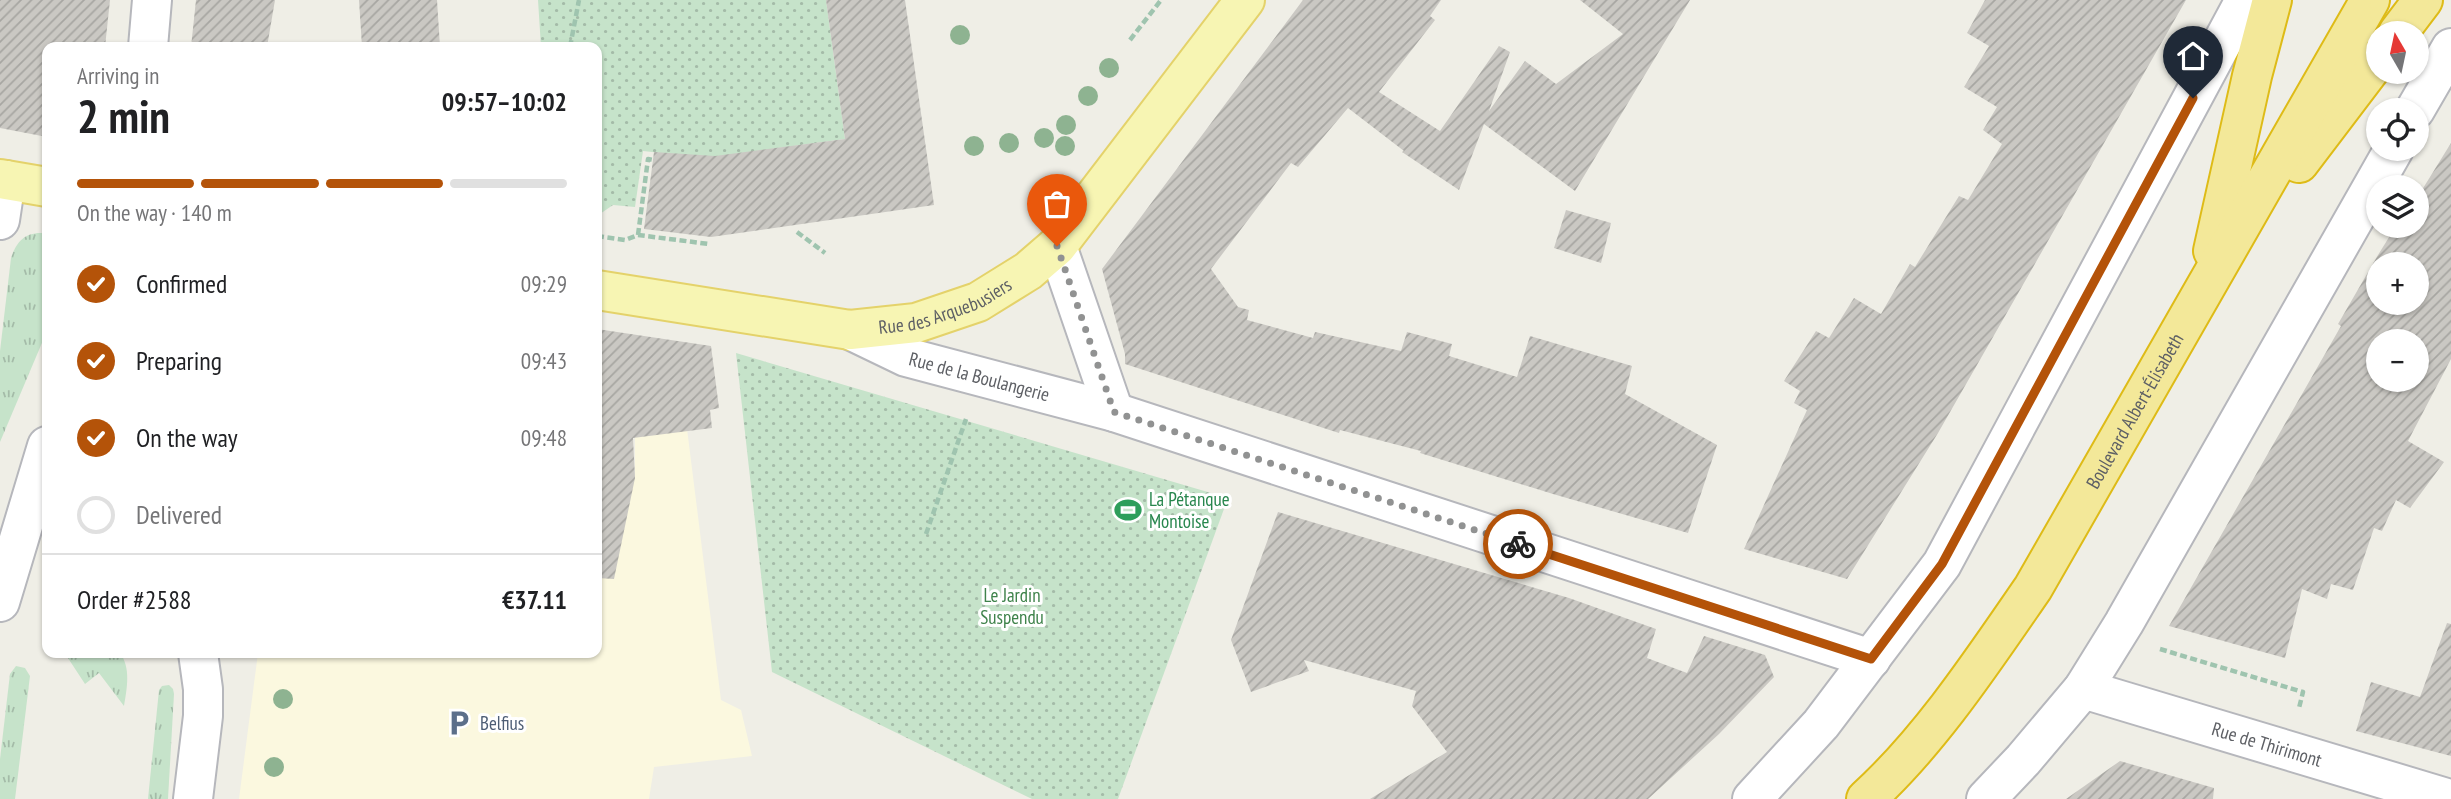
<!DOCTYPE html>
<meta charset="utf-8">
<style>
body{margin:0;font-family:"PT Sans Narrow",sans-serif;background:#f6f6f6;color:#202124;height:100vh;display:flex;flex-direction:column;font-size:26px;white-space:nowrap}
*{box-sizing:border-box;margin:0}
p{font-size:23px;color:#757577}
.icon{flex:none;width:38px;height:38px;fill:none;stroke:currentColor;stroke-width:2;stroke-linecap:round;stroke-linejoin:round}
.map{position:relative;flex:1;overflow:hidden}
.drawer{position:absolute;left:42px;top:42px;width:560px;height:616px;display:flex;flex-direction:column;background:#fff;border-radius:14px;box-shadow:0 2px 5px #0004}
.drawer>*{flex:none}
.needle{width:46px;rotate:351deg}
.fabs{position:absolute;left:2366px;top:21px;display:grid;gap:14px}
.fabs a{display:grid;place-items:center;width:63px;height:63px;border-radius:50%;background:#fff;box-shadow:0 2px 5px #0004;font-size:35px}
.pin{position:absolute;display:grid;place-items:center;width:60px;height:60px;color:#fff;margin:-72px -30px;border-radius:50% 50% 50% 0;rotate:-45deg;box-shadow:0 0 7px #0007}
.pin .icon{rotate:45deg}
.courier{position:absolute;display:grid;place-items:center;width:70px;height:70px;margin:-35px;border:5px solid #b45309;border-radius:50%;background:#fff;color:#222;box-shadow:0 2px 9px #0007}
.headline em{font-style:normal;font-weight:600}
.headline div{display:flex;flex-direction:column-reverse}
.headline{display:flex;align-items:center;justify-content:space-between;height:119px;padding:0 35px}
h1{font-size:46px;font-weight:600;line-height:52px}
.bar{display:grid;grid-template-columns:repeat(4,1fr);gap:10px 7px;align-content:center;height:84px;padding:0 35px}
.bar i{height:9px;border-radius:5px;background:#e0e0e0}
.bar .selected{background:#b45309}
.bar p{grid-column:span 4}
.line{display:flex;align-items:center;gap:18px;padding:0 35px;border-top:2px solid #e0e0e0}
.line div{flex:1}
ol{padding:0 35px;list-style:none}
li{display:flex;align-items:center;gap:21px;height:77px}
li p{margin-inline-start:auto}
li .icon{padding:7px;border-radius:50%;background:#b45309;color:#fff;stroke-width:4}
li:last-child{color:#757577}
li i{width:38px;height:38px;border:4px solid #e0e0e0;border-radius:50%}
.map>svg:first-child{display:block}
.commercial{fill:#fbf8df}
.grass{fill:url(#grass-tufts)}
.park{fill:url(#park-dots)}
.building{fill:url(#building-hatch);fill-rule:evenodd}
.lines{fill:none;stroke-linecap:round;stroke-linejoin:round}
.minor-casing{stroke:#b6b7bc;stroke-width:42}
.major-casing{stroke:#e4d26a;stroke-width:42}
.highway-casing{stroke:#debb17;stroke-width:42}
.path{stroke:#9fc4af;stroke-width:4.5;stroke-dasharray:7 3.5;stroke-linecap:butt}
.minor{stroke:#fff;stroke-width:38}
.major{stroke:#f7f5b3;stroke-width:38}
.highway{stroke:#f3e899;stroke-width:38}
.tree{fill:#8eb391}
.done{stroke:#919292;stroke-width:7;stroke-dasharray:0 12.6}
.route{stroke:#b45309;stroke-width:9}
.labels{text-anchor:middle;stroke-width:6;stroke-linejoin:round;paint-order:stroke}
.street-label{font-size:19px;fill:#5e6065;stroke:#fff}
.leisure-label{font-size:19px;fill:#27864d;stroke:#fff;text-anchor:start}
.park-label{font-size:19px;fill:#3f834b;stroke:#fff}
.service-label{font-size:19px;fill:#4e5e75;stroke:#fff;text-anchor:start}
</style>
<div class="map">
<svg width="2451" height="799" viewBox="0 0 2451 799">
<defs>
<pattern id="grass-tufts" width="24" height="20" patternUnits="userSpaceOnUse" patternTransform="scale(1.75)"><rect width="24" height="20" fill="#c6e3ca"/><path d="M3 7l-1-3M5 7V3M7 7l1-3M15 17l-1-3M17 17v-4M19 17l1-3" fill="none" stroke="#a4bba8"/></pattern>
<pattern id="park-dots" width="8" height="8" patternUnits="userSpaceOnUse" patternTransform="scale(1.75)"><rect width="8" height="8" fill="#c6e3ca"/><path d="M2 2h.1M6 6h.1" fill="none" stroke="#a4bba8" stroke-width="1.8" stroke-linecap="round"/></pattern>
<pattern id="building-hatch" width="6" height="6" patternUnits="userSpaceOnUse" patternTransform="scale(1.75)"><rect width="6" height="6" fill="#cac8c3"/><path d="M-1 1l2-2M0 6l6-6M5 7l2-2" fill="none" stroke="#a7a6a2"/></pattern>
</defs>
<rect width="100%" height="100%" fill="#efeee6"/>
<path class="commercial" d="M676 341 721 700 741 710 752 756 654 767 649 799H239L258 653H597V475L635 479V403Z"/>
<g class="grass">
<path d="M43 233 47 234V331L0 442V351L11 258C16 242 25 232 43 233Z"/>
<path d="M68 653H120C131 668 127 688 124 706L99 673 85 684 66 655Z"/>
<path d="M16 666 25 668 30 676 15 799H0V759L10 674Z"/>
<path d="M169 685 173 689 174 694 168 799H148L159 690 162 686Z"/>
</g>
<g class="park">
<path d="M538 0H826L845 139 706 158 643 151 635 207 613 205 597 216V47H541Z"/>
<path d="M736 353 1228 498 1118 799H1032L772 672Z"/>
</g>
<g class="building">
<path d="M0 0H110L105 47H47V137L0 128Z"/>
<path d="M196 0H275L267 47H191Z"/>
<path d="M359 0H437L440 47H362Z"/>
<path d="M826 0H905L934 205 711 237 644 229 654 152 715 156 845 139Z"/>
<path d="M1303 0H1441L1430 16 1435 20 1379 92 1440 131 1499 46 1510 52 1489 111 1525 61 1556 84 1623 34 1580 0H1690L1575 191 1484 124 1459 190 1402 152 1404 151 1348 108 1298 167 1291 163 1211 269 1238 307 1249 310 1247 320 1313 338 1315 332 1401 351 1407 332 1452 344 1449 356 1517 377 1530 336 1632 366 1625 394 1717 445 1688 533 1553 494 1420 453 1421 451 1340 430 1339 433 1125 364V354L1102 269Z"/>
<path d="M1985 0H2186L1938 433 1847 579 1744 549 1807 410 1794 403 1800 391 1784 381 1816 331 1829 338 1854 298 1881 314 1910 264 1915 267 1959 196 1968 200 2002 144 1983 130 1997 107 1964 87 1989 46 1967 33Z"/>
<path d="M2451 143V359L2408 441 2444 462 2410 508 2396 500 2382 531 2374 528 2353 590 2331 584 2327 599 2302 589 2285 658 2169 626 2341 326 2338 324 2378 255 2396 226H2417V198ZM2378 264H2417V303H2378ZM2378 341H2417V380H2378Z"/>
<path d="M1566 210 1611 223 1601 263 1554 248Z"/>
<path d="M597 329 711 346 719 408 710 410 712 428 633 438 635 478 614 579 597 578Z"/>
<path d="M1278 512 1569 598 1656 629 1647 658 1687 673 1704 636 1765 655 1774 677 1719 734 1648 799H1370L1447 752 1412 706 1416 691 1304 660 1309 671 1251 692 1231 640Z"/>
<path d="M2447 623 2451 624V756L2356 731 2371 682 2420 697Z"/>
<path d="M2120 761 2214 788 2213 799H2066Z"/>
</g>
<g class="lines">
<g class="minor-casing">
<g id="minor">
<path d="M148 47 152 0"/>
<path d="M2415 110 2451 48"/>
<path d="M0 220 6 180"/>
<path d="M1057 246 1114 412"/>
<path id="s1" d="M850 330 906 357 1114 412 1871 659"/>
<path d="M0 602 47 446"/>
<path id="s2" d="M2083 689 2450 799"/>
<path d="M193 799 203 716V689L198 653"/>
<path d="M1752 799 1821 724 1942 564 2245 0"/>
<path d="M1986 799 2023 760 2083 689 2124 623 2394 149"/>
</g>
</g>
<g class="major-casing">
<g id="major">
<path d="M0 179 47 187"/>
<path id="s3" d="M597 290 850 330 916 323 978 302 1028 271 1057 246 1245 0"/>
</g>
</g>
<g class="highway-casing">
<g id="highway">
<path d="M2398 33 2423 0"/>
<path d="M2299 163 2378 59"/>
<path d="M2213 251 2252 76 2272 0"/>
<path id="s4" d="M1866 799C1930 741 1984 659 2033 588L2370 0"/>
</g>
</g>
<g class="path">
<path d="M1130 40 1161 0"/>
<path d="M570 47 579 0"/>
<path d="M797 232 825 253"/>
<path d="M638 235 648 159 654 160"/>
<path d="M597 236 625 240 638 235 709 244"/>
<path d="M926 534 966 419"/>
<path d="M2160 649 2303 692 2299 708"/>
</g>
<use href="#minor" class="minor"/>
<use href="#major" class="major"/>
<use href="#highway" class="highway"/>
</g>
<g class="tree">
<circle cx="960" cy="35" r="10"/>
<circle cx="1109" cy="68" r="10"/>
<circle cx="1088" cy="96" r="10"/>
<circle cx="1066" cy="125" r="10"/>
<circle cx="1044" cy="138" r="10"/>
<circle cx="1009" cy="143" r="10"/>
<circle cx="974" cy="146" r="10"/>
<circle cx="1065" cy="146" r="10"/>
<circle cx="283" cy="699" r="10"/>
<circle cx="274" cy="767" r="10"/>
</g>
<g class="lines">
<path class="done" d="M1057 246 1114 412 1518 544"/>
<path class="route" d="M1518 544 1871 659 1942 564 2193 98"/>
</g>
<defs>
<g id="stadium-bare" transform="scale(2.1)"><path d="M0-5a6.5 5 0 1 0 0 10a6.5 5 0 1 0 0-10ZM-3.5-1.8h7v3.6h-7Z" fill="#2e9e5b" stroke="#fff" stroke-width="2.5" paint-order="stroke"/></g>
<g id="parking-bare" transform="scale(2.1)"><path d="M-3.5-5.5H1a3.5 3.5 0 0 1 0 7H-1V5.5H-3.5ZM-1-3.4V-.6H.8a1.4 1.4 0 0 0 0-2.8Z" fill="#5c6f8a" stroke="#fff" stroke-width="2.5" paint-order="stroke"/></g>
</defs>
<g fill-rule="evenodd">
<use href="#stadium-bare" x="1128" y="510"/>
<use href="#parking-bare" x="459" y="723"/>
</g>
<g class="labels">
<g class="street-label">
<text dy="7" stroke="none"><textPath href="#s3" startOffset="355">Rue des Arquebusiers</textPath></text>
<text dy="7" stroke="none"><textPath href="#s1" startOffset="138">Rue de la Boulangerie</textPath></text>
<text dy="7" stroke="none"><textPath href="#s4" startOffset="474">Boulevard Albert-Élisabeth</textPath></text>
<text dy="7" stroke="none"><textPath href="#s2" startOffset="192">Rue de Thirimont</textPath></text>
</g>
<g class="leisure-label">
<text x="1149" y="506">La Pétanque<tspan x="1149" dy="22">Montoise</tspan></text>
</g>
<g class="park-label">
<text x="1012" y="602">Le Jardin<tspan x="1012" dy="22">Suspendu</tspan></text>
</g>
<g class="service-label">
<text x="480" y="730">Belfius</text>
</g>
</g>
</svg>
<div class="fabs">
<a><svg class="needle" viewBox="-14 -14 28 28"><path d="M0-13l5 13h-10z" fill="#e53935"/><path d="M0 13l5-13h-10z" fill="#757577"/></svg></a>
<a><svg class="icon" aria-label="locate" viewBox="0 0 24 24"><circle cx="12" cy="12" r="6"/><path d="M12 2v4M12 18v4M2 12h4M18 12h4"/></svg></a>
<a><svg class="icon" aria-label="layers" viewBox="0 0 24 24"><path d="M12 4l9 5-9 5-9-5zM3 14l9 5 9-5"/></svg></a>
<a>+</a>
<a>−</a>
</div>
<div class="pin" style="left:1057px;top:246px;background:#ea580c"><svg class="icon" aria-label="bag" viewBox="0 0 24 24"><path d="M5 8h14l-1 12H6zM9 8a3 3 0 0 1 6 0"/></svg></div>
<div class="pin" style="left:2193px;top:98px;background:#1f2937"><svg class="icon" aria-label="home" viewBox="0 0 24 24"><path d="M3 11l9-7 9 7M6 9v11h12V9"/></svg></div>
<div class="courier" style="left:1518px;top:544px"><svg class="icon" aria-label="bike" viewBox="0 0 24 24"><circle cx="6" cy="16" r="4"/><circle cx="18" cy="16" r="4"/><path d="M6 16l4-8h5l3 8M10 8l3 8H6M13 5h3"/></svg></div>
<section class="drawer">
<div class="headline"><div><h1>2 min</h1><p>Arriving in</p></div><em>09:57–10:02</em></div>
<div class="bar"><i class="selected"></i><i class="selected"></i><i class="selected"></i><i></i><p>On the way · 140 m</p></div>
<ol>
<li><svg class="icon" aria-label="check" viewBox="0 0 24 24"><path d="M5 12l5 5 9-10"/></svg>Confirmed<p>09:29</p></li>
<li><svg class="icon" aria-label="check" viewBox="0 0 24 24"><path d="M5 12l5 5 9-10"/></svg>Preparing<p>09:43</p></li>
<li><svg class="icon" aria-label="check" viewBox="0 0 24 24"><path d="M5 12l5 5 9-10"/></svg>On the way<p>09:48</p></li>
<li><i></i>Delivered</li>
</ol>
<div class="line" style="height:91px"><div>Order #2588</div><b>€37.11</b></div>
</section>
</div>
